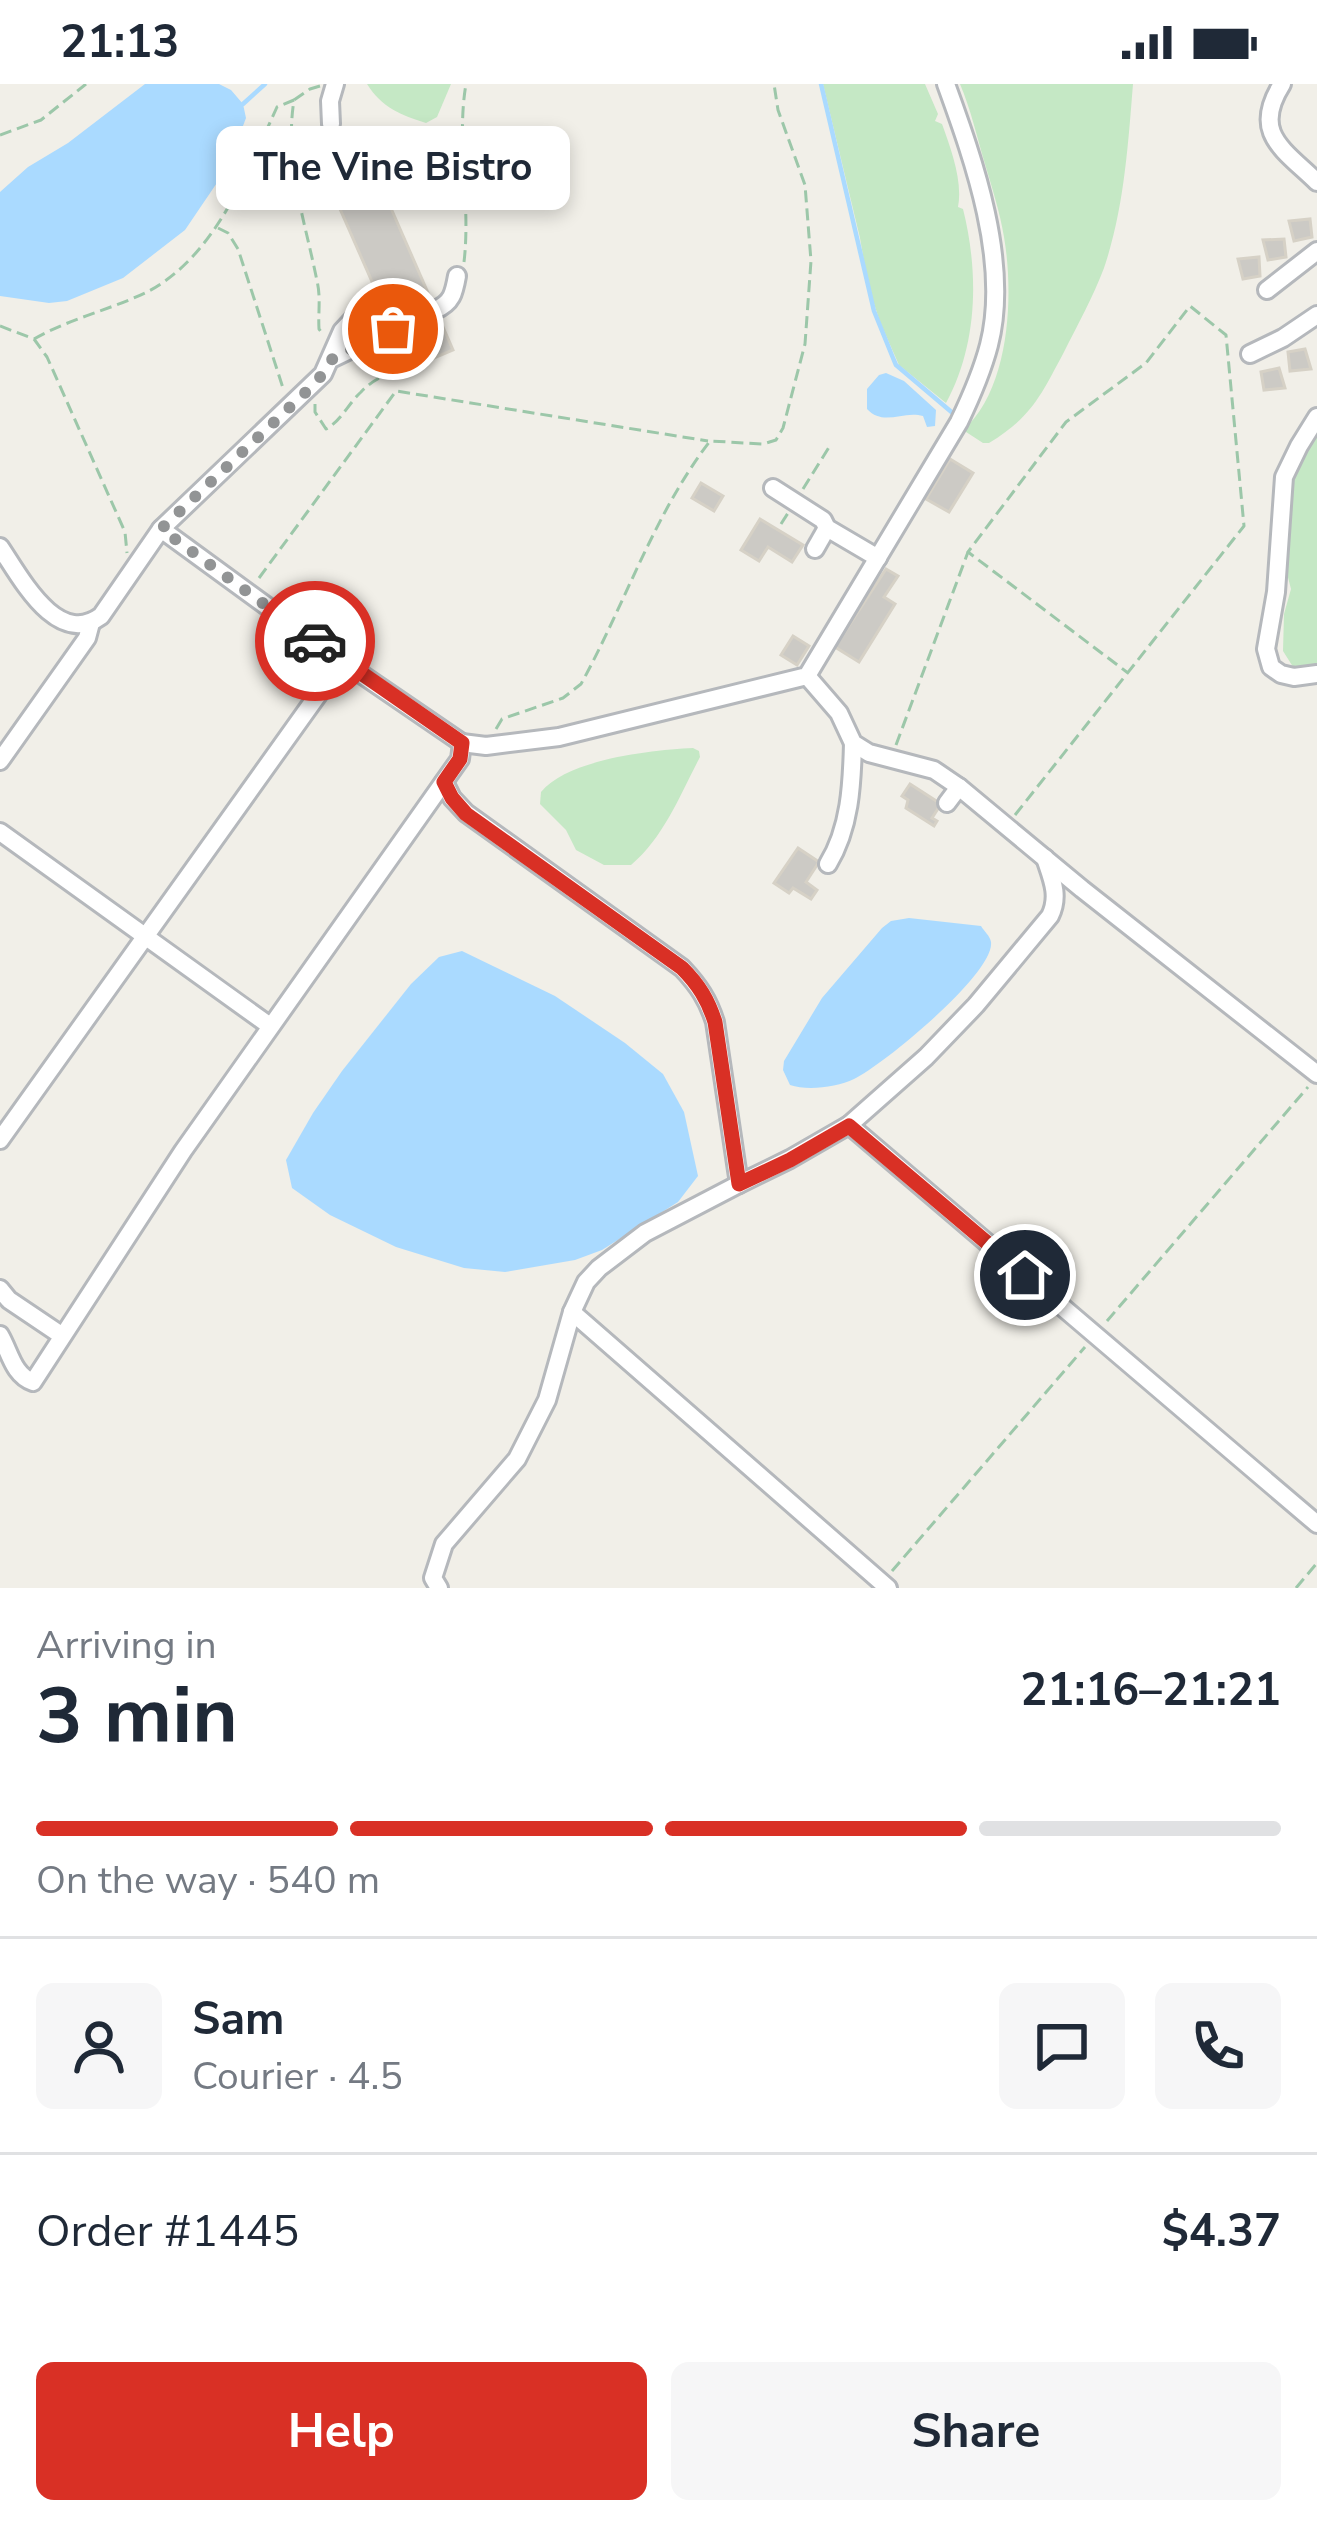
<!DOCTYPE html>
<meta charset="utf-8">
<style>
body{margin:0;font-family:"Nunito Sans",sans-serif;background:#f6f6f7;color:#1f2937;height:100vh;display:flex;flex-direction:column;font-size:45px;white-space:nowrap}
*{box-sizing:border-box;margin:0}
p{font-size:39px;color:#747a83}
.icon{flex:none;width:66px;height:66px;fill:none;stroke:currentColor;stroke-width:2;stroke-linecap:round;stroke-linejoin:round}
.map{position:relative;height:1504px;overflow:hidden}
.drawer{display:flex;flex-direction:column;background:#fff;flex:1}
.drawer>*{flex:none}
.pin{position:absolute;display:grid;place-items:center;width:102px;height:102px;color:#fff;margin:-51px;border:6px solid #fff;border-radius:50%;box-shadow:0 3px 12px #0007}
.courier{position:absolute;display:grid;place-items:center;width:120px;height:120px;margin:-60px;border:9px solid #d93025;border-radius:50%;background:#fff;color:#222;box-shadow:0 3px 15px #0007}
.bubble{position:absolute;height:84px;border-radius:18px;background:#fff;box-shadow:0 6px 18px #0003;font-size:39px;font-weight:700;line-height:84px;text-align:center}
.overview em{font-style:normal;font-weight:700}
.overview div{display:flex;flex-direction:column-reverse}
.overview{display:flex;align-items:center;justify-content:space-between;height:204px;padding:0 36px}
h1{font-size:78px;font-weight:700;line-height:90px}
.bar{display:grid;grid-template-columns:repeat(4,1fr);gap:18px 12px;align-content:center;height:144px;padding:0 36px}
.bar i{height:15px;border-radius:9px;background:#e0e1e3}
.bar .active{background:#d93025}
.bar p{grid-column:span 4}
.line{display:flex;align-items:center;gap:30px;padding:0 36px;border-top:3px solid #e0e1e3}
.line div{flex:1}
.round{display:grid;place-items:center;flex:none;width:126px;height:126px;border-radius:18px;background:#f6f6f7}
.action{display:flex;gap:24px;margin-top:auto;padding:24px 36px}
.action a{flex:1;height:138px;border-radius:18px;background:#d93025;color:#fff;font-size:48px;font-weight:700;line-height:138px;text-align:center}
.action a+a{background:#f6f6f7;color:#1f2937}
.status{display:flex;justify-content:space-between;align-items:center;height:84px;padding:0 60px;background:#fff;direction:ltr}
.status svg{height:33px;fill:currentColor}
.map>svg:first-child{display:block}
.green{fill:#c5e8c5}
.water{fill:#aadaff}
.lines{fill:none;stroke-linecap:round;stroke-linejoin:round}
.stream{stroke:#aadaff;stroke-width:4.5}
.building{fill:#cccac5;stroke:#d6d1c6;stroke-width:3}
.minor-tunnel{stroke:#ccccc8;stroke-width:16;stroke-dasharray:16 8;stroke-linecap:butt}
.minor-casing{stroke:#b5b8bc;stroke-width:22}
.path{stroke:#9cc7a9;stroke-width:3;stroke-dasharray:12 6;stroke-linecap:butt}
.minor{stroke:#fff;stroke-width:16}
.done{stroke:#929495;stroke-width:12;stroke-dasharray:0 21.6}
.route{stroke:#d93025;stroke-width:15}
</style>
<div class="status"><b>21:13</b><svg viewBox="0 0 49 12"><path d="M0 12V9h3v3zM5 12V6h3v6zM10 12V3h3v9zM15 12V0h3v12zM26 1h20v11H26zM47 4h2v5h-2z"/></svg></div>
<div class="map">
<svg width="1317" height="1504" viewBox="0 0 1317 1504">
<rect width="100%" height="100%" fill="#f1efe8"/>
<g class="green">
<path d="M367 0H451L437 33 426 39C401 31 382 24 367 0Z"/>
<path d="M823 0H925L938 30 935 37 942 40C951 65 963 97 958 123L963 125C979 189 978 260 946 319L899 281 880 238 868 201 860 154Z"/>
<path d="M960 0H1133C1128 62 1124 125 1104 184 1093 213 1078 240 1064 268 1041 311 1032 333 989 359H983L963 346C1010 305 1014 211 1004 153 1000 128 992 104 985 80 977 53 971 26 960 0Z"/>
<path d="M1317 349V584L1295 586 1283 567 1284 530 1291 505 1284 478 1286 435 1293 395Z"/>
<path d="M693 664 699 667 700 673C680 711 664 753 631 781H604L576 766 566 746 540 720 541 708C568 675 652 666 693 664Z"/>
</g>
<g class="water">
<path d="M145 0H219L231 6 243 20 246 34 227 84 185 146 123 194 67 217 49 219 0 212V108L28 83 68 59Z"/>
<path d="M886 289 904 297 936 326 935 342 927 343 923 332C903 326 884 343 867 325V305L879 291Z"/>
<path d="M909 834 981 842C984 847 990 852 991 858 995 889 882 982 854 995 837 1003 808 1007 790 1001L783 986 784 977 822 914 882 844 891 837Z"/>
<path d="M462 867 555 912 625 959 663 990 684 1028 698 1092 678 1118 602 1166 575 1176 505 1188 464 1184 396 1163 330 1131 292 1104 286 1076 313 1029 342 987 411 900 439 873Z"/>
</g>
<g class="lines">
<g class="stream">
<path d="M821 0 874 227 893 274 896 281 955 331"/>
<path d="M243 20 265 0"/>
</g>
</g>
<g class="building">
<path d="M376 90 453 266 410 284 333 109Z"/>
<path d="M1310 135 1312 153 1294 157 1289 137Z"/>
<path d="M1284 155 1286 173 1268 176 1263 156Z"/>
<path d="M1259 173 1260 192 1243 195 1238 175Z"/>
<path d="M1305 265 1311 285 1290 287 1288 268Z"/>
<path d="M1279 284 1285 304 1264 306 1261 288Z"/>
<path d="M950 375 973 389 949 428 926 415Z"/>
<path d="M701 399 723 412 714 427 692 414Z"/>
<path d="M760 435 803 461 792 478 768 463 759 477 741 466Z"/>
<path d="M886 485 898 492 884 513 895 520 859 578 835 563Z"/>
<path d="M793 552 809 562 797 581 781 571Z"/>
<path d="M910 700 941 720 932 734 937 737 934 742 906 724 908 716 902 712Z"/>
<path d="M798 764 819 778 806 798 817 806 811 815 793 804 789 809 774 799Z"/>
</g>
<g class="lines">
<path class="minor-tunnel" d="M393 245 435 226"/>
<g class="minor-casing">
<g id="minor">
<path d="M1282 0C1251 49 1283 65 1317 98"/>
<path d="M331 40 330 17 335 0"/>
<path d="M1267 206 1317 167"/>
<path d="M435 226C452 219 454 209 457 192"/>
<path d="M1250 270 1283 254 1317 231"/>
<path d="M333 274 393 245"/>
<path d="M1317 333 1299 362 1284 393 1276 508 1266 565 1271 583 1281 590 1294 593 1317 590"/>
<path d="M773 404 823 436 827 444 878 474"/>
<path d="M161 445 323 290 342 247 356 232 373 221"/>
<path d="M0 463C21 494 57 564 101 532L161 445 342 577 462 659 460 675 183 1067 33 1298C13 1291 10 1268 0 1251"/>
<path d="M815 465 827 444"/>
<path d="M807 592 839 629 853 659 869 669 934 686 959 703 1082 805 1317 990"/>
<path d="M462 659 486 662 559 653 807 592 959 338C971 313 982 288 989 261 1010 179 974 77 946 0"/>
<path d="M0 677 87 554 91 539"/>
<path d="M444 698 452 714 466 729 682 884C699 902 708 916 715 938L739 1100 790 1075 849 1041 1317 1440"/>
<path d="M947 719 959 703"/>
<path d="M0 748 270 942"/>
<path d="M828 780C850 744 852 701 853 659"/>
<path d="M849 1041 926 973 976 921 1050 832C1060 812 1052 795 1045 774"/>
<path d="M0 1056 342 577"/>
<path d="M0 1205 9 1216 61 1251"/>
<path d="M572 1228 888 1504"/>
<path d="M439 1504 433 1494 444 1460 517 1375 547 1316 572 1228 586 1198 599 1184 645 1149 739 1100"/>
</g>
</g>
<g class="path">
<path d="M320 2 310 5 294 16C284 79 305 136 317 197 321 213 318 229 319 245L322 249"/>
<path d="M0 51 41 36 86 0"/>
<path d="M218 144 228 149 238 165 283 304"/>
<path d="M464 178C471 119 456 58 466 0"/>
<path d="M0 242 34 255 47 273 125 448 127 469"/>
<path d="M34 255C69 235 109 226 145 209 214 175 247 88 277 23L294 16"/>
<path d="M315 320V328L326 345C341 337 348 320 361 308 373 295 389 289 405 283"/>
<path d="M803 405 831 360"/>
<path d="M781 440 788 429"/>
<path d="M259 494 396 307 708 357"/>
<path d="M496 645 502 635 563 614 581 600C625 520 654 430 710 357L763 360 776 356 783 344 805 260 811 177 805 101 778 26 774 0"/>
<path d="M896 661 968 468"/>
<path d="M1015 731 1244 442 1226 251 1190 222 1146 279 1066 338 968 468 1128 589"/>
<path d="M1107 1237 1308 1003"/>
<path d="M892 1487 1085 1263"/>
<path d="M1296 1504 1317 1479"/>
</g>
<use href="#minor" class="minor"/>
</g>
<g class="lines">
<path class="done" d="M315 557 161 445 308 306 323 290 333 274 393 245"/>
<path class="route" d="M315 557 462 659 460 675 444 698 452 714 466 730 682 884C699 901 708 916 715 938L739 1100 790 1076 849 1042 1025 1191"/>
</g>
</svg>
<div class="pin" style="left:393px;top:245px;background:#ea580c"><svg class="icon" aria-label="bag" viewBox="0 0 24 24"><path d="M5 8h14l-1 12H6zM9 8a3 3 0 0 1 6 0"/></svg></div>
<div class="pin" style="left:1025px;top:1191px;background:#1f2937"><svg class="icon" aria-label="home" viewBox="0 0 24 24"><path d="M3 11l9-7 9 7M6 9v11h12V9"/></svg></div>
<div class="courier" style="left:315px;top:557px"><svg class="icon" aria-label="car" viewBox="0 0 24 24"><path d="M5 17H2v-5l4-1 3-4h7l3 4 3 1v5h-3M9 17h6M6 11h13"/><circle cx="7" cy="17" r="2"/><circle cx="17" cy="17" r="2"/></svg></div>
<div class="bubble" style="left:216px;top:42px;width:354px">The Vine Bistro</div>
</div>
<section class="drawer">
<div class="overview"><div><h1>3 min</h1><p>Arriving in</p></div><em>21:16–21:21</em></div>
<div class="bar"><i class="active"></i><i class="active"></i><i class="active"></i><i></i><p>On the way · 540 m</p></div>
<div class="line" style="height:216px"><a class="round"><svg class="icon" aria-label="person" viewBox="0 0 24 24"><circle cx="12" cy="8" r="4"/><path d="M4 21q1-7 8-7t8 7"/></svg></a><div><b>Sam</b><p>Courier · 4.5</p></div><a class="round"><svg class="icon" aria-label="chat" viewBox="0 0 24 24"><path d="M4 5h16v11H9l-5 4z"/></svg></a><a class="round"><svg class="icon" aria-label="phone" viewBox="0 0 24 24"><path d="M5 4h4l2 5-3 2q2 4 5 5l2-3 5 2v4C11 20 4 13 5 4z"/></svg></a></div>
<div class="line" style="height:156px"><div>Order #1445</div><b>$4.37</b></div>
<div class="action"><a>Help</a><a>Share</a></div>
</section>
